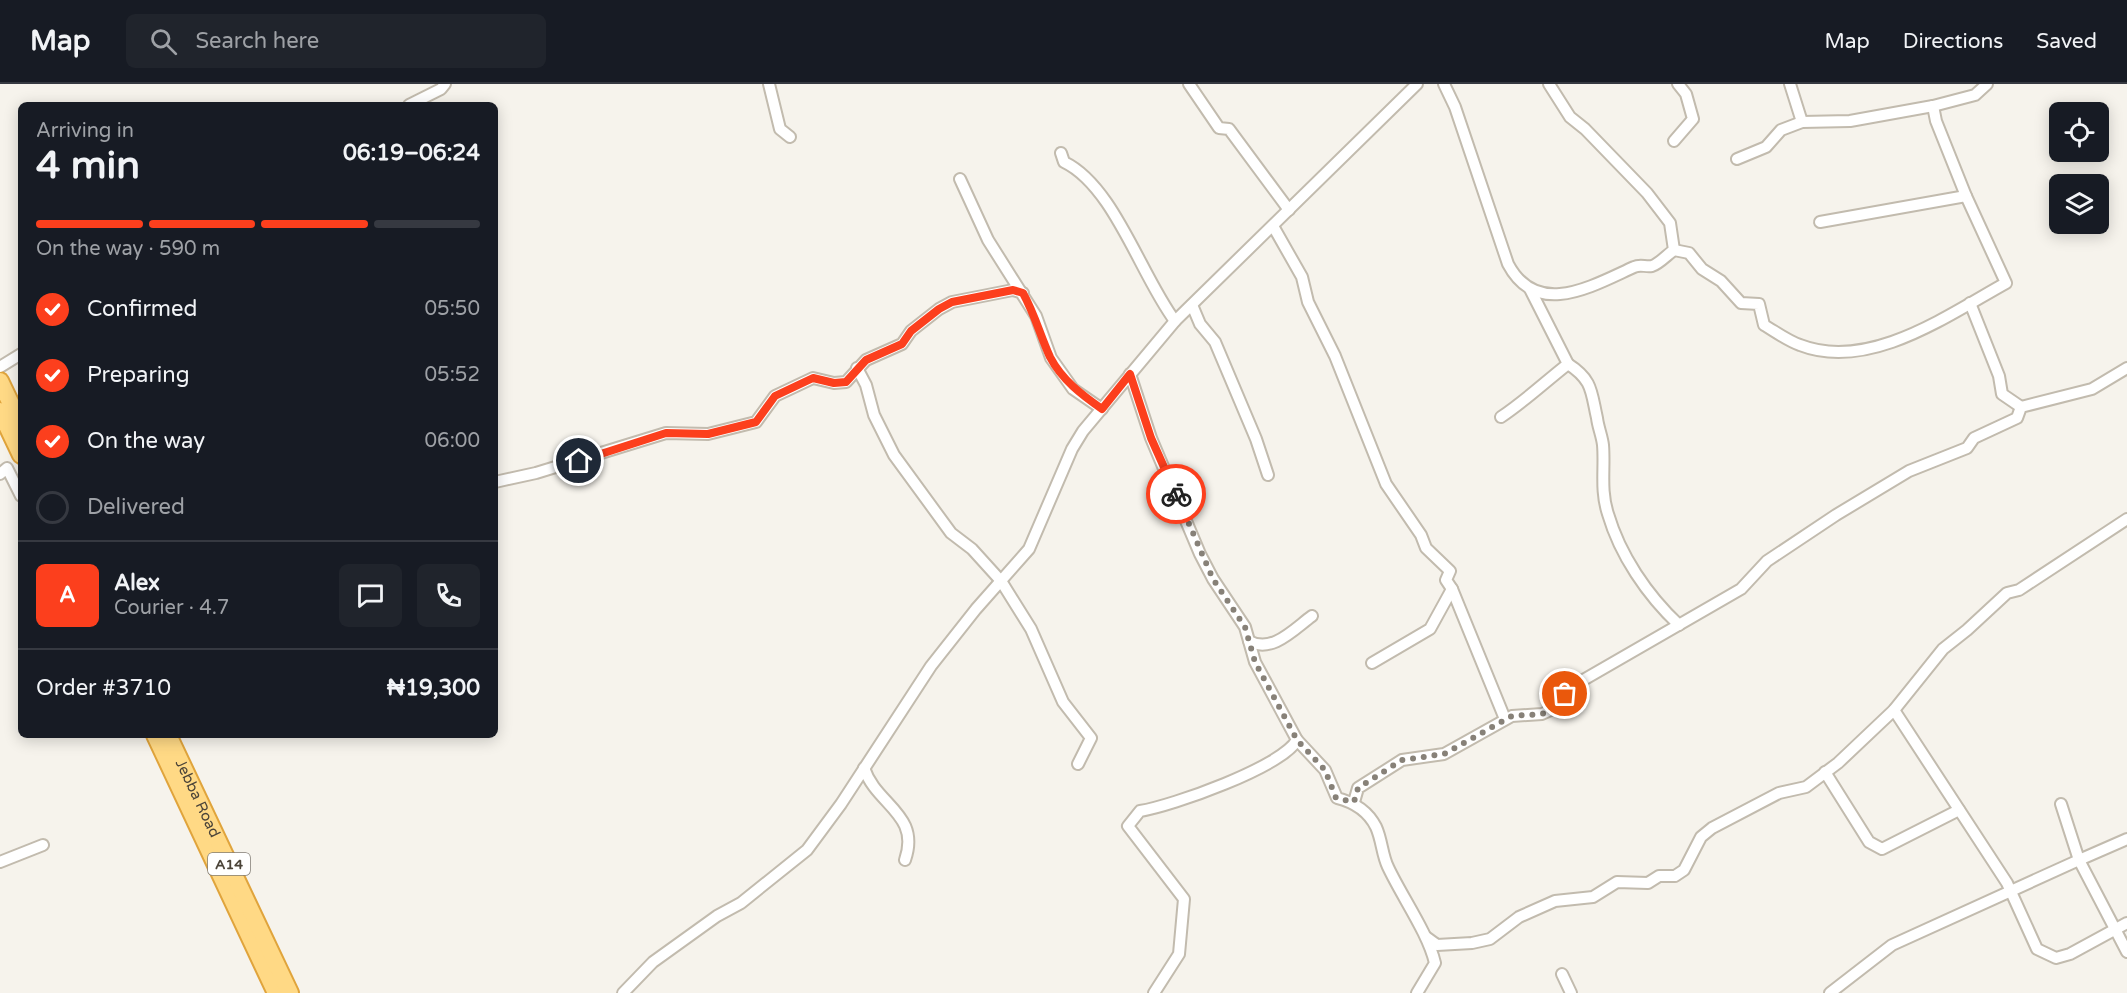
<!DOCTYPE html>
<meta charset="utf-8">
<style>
body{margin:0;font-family:"Varela Round",sans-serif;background:#20242c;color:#f1f3f6;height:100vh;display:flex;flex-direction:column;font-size:22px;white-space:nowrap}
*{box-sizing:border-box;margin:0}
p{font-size:20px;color:#9ea1a6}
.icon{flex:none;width:33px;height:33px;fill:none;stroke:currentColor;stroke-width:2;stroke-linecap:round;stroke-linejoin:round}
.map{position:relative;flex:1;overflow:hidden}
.sheet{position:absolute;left:18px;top:18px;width:480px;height:636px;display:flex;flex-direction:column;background:#171b24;border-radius:9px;box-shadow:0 3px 15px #0003}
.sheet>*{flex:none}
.tools{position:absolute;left:2049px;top:18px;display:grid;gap:12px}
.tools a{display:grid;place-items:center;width:60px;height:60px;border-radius:9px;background:#171b24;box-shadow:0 3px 15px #0003;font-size:30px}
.pin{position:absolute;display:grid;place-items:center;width:51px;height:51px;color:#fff;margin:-26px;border:3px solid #fff;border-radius:50%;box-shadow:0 2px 6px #0007}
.courier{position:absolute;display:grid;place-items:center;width:60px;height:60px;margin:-30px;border:4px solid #fc3f1d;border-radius:50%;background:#fff;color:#222;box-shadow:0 2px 8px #0007}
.overview em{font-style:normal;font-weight:700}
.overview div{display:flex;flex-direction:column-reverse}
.overview{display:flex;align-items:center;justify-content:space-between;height:102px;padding:0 18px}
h1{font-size:39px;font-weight:700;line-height:45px}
.bar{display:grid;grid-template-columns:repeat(4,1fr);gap:9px 6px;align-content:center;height:72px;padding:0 18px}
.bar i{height:8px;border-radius:4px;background:#363941}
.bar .on{background:#fc3f1d}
.bar p{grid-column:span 4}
.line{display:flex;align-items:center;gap:15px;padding:0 18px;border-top:2px solid #363941}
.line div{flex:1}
.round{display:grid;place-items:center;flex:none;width:63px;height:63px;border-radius:9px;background:#20242c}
ol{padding:0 18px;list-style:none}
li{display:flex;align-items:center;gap:18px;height:66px}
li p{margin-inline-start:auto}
li .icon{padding:6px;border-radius:50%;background:#fc3f1d;color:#fff;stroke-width:4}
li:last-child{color:#9ea1a6}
li i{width:33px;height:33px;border:3px solid #363941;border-radius:50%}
header{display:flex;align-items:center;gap:36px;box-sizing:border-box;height:84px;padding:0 30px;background:#171b24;border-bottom:2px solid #363941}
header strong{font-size:28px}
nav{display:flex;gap:33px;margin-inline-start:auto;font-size:21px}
.search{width:420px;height:54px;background:#20242c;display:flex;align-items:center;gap:15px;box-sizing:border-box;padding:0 21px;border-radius:9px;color:#9ea1a6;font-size:22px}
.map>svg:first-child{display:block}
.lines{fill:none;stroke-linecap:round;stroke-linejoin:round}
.minor-casing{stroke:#c2bbae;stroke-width:14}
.trunk-casing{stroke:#e0a43c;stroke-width:20}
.minor{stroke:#fff;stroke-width:10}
.trunk{stroke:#ffd985;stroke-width:16}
.done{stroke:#878178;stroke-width:6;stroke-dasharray:0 10.8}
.route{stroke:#fc3f1d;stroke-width:8}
.labels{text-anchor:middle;stroke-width:4.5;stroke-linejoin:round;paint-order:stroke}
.shield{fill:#fff;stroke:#817c74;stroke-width:1.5}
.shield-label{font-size:14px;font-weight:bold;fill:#4b4439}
.street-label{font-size:15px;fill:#4b4439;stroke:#fff}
</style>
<header>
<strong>Map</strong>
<div class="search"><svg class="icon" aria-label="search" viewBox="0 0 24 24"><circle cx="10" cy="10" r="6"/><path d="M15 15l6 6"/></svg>Search here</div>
<nav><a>Map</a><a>Directions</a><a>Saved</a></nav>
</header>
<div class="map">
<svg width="2127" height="909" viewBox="0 0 2127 909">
<rect width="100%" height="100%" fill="#f6f3ec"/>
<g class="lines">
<g class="minor-casing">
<g id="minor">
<path d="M769 0 780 45 790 53"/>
<path d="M1189 0 1219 44 1229 45 1289 126"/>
<path d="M1444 0 1455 23 1508 180C1537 235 1592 202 1634 183 1640 180 1645 183 1652 182 1659 180 1668 170 1674 166L1670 139 1647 109 1585 45 1570 33 1549 0"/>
<path d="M1790 0 1802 38"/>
<path d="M409 21 441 5 445 0"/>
<path d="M1674 57 1693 35 1686 10 1678 0"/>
<path d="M1061 69 1064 78C1114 102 1141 192 1175 237"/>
<path d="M1737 75 1766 63 1781 46 1802 38 1850 37 1933 22 1975 11 1987 0"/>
<path d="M960 95 988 156 1036 232 1051 274 1073 305 1102 325"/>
<path d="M1820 138 1966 112"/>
<path d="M1273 142 1302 193 1308 218 1335 272 1386 400 1421 451 1426 464 1450 487 1446 496 1452 505 1430 545 1372 579"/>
<path d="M1674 166 1689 169 1702 185 1721 197 1741 219 1759 220 1764 241C1776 248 1788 257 1800 261 1869 288 1948 231 2006 199L1966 112 1936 37 1933 22"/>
<path d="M1970 219 1999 292 2002 310 2021 323"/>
<path d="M1192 221 1200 240 1215 258 1256 355 1268 391"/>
<path d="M1568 280C1593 296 1591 308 1597 334 1598 343 1602 352 1603 361 1605 384 1600 406 1608 430 1620 471 1647 511 1679 541"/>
<path d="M0 283 21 270"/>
<path d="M857 284 866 301 874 331 894 371 951 449 972 465 1001 497 1031 545 1063 618 1091 654 1078 680"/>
<path d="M1130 290 1151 354 1200 470 1213 495 1245 543 1255 578 1297 656C1282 683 1172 722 1140 727L1128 742 1184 815 1179 870 1154 909"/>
<path d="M1501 333C1525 317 1545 298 1568 280L1530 205"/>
<path d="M0 390 7 384 21 412"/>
<path d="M495 398 536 389 666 349 708 350 756 338 775 312 813 294 834 299 846 298 866 276 902 260 911 247 939 225 952 218 1013 206 1023 209"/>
<path d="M1452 505 1505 635"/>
<path d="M1249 557C1272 570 1294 545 1312 532"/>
<path d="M1894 626 2007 799 2037 865 2056 874 2070 870 2127 839"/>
<path d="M1297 656 1325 686 1337 714C1353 718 1368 727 1376 743 1382 756 1382 771 1388 783 1402 813 1428 849 1435 879L1417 909"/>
<path d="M864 684C876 721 921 730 905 776"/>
<path d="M1825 688 1869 758 1882 765 1959 726"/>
<path d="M1354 718 1358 704 1402 676 1444 670 1512 632 1542 630 1553 625 1578 599 1741 505 1767 477 1836 431 1909 387 1967 364 1974 354 2017 334 2021 323 2092 305 2127 284"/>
<path d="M2061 720 2079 776 2127 755"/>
<path d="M0 778 43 761"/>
<path d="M1426 853 1437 861 1472 859 1490 855 1519 833 1555 817 1593 813 1617 798 1648 799 1659 792H1675L1684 786 1701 753 1712 744 1779 709 1806 703 1838 679 1894 626 1943 565 1967 546 2007 509 2019 506 2127 435"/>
<path d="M1562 890 1571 909"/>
<path d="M623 909 653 878 717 832 741 819 807 766 841 720 931 582 976 525 1029 465 1072 365 1083 347 1175 237 1417 0"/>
<path d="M1830 909 1892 861 2079 776 2127 868"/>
</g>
</g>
<g class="trunk-casing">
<g id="trunk">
<path d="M0 297 21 341"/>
<path d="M0 327 21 371"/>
<path d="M155 651 276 909"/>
<path id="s1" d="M168 651 290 909"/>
</g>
</g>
<use href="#minor" class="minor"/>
<use href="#trunk" class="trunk"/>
</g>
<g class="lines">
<path class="done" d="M1176 410 1213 495 1245 543 1255 578 1297 656 1325 686 1336 714 1354 718 1358 704 1402 676 1444 670 1512 632 1542 630 1553 625 1565 610"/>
<path class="route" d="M579 377 666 349 708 350 756 338 775 312 813 294 834 299 846 298 866 276 902 260 911 247 939 225 952 218 1013 206 1023 209C1035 231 1040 251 1050 273 1062 296 1082 311 1102 325L1130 290 1151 354 1176 410"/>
</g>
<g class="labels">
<rect class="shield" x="208" y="769" width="42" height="22" rx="4.5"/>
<g class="shield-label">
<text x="229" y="785">A14</text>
</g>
<g class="street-label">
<text dy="5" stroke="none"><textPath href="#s1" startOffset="70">Jebba Road</textPath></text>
</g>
</g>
</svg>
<div class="tools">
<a><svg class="icon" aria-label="locate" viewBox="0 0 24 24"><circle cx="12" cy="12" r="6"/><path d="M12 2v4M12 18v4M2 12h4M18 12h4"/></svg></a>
<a><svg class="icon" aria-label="layers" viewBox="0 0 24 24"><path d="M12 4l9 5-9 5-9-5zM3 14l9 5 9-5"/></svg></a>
</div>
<div class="pin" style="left:1565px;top:610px;background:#ea580c"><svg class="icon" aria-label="bag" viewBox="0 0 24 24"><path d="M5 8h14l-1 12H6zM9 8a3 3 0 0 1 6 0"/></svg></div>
<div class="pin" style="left:579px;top:377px;background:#1f2937"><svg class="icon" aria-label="home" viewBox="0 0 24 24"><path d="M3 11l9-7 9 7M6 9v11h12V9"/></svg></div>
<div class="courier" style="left:1176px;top:410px"><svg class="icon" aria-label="bike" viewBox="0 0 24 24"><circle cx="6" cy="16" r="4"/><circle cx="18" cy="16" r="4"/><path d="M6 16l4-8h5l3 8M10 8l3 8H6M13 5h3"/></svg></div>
<section class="sheet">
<div class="overview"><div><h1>4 min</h1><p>Arriving in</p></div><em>06:19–06:24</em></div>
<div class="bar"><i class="on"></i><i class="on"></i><i class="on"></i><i></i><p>On the way · 590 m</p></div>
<ol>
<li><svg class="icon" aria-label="check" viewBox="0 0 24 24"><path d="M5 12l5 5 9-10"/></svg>Confirmed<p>05:50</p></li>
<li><svg class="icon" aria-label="check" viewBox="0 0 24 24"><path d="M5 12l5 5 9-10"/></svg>Preparing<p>05:52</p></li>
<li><svg class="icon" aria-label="check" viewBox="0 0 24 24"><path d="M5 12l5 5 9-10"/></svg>On the way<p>06:00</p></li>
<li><i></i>Delivered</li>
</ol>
<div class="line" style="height:108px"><b class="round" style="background:#fc3f1d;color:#fff">A</b><div><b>Alex</b><p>Courier · 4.7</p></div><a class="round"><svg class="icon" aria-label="chat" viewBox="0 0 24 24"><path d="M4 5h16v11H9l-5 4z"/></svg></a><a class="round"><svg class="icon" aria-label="phone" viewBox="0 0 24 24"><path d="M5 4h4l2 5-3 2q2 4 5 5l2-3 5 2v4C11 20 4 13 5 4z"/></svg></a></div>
<div class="line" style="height:78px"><div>Order #3710</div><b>₦19,300</b></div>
</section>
</div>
